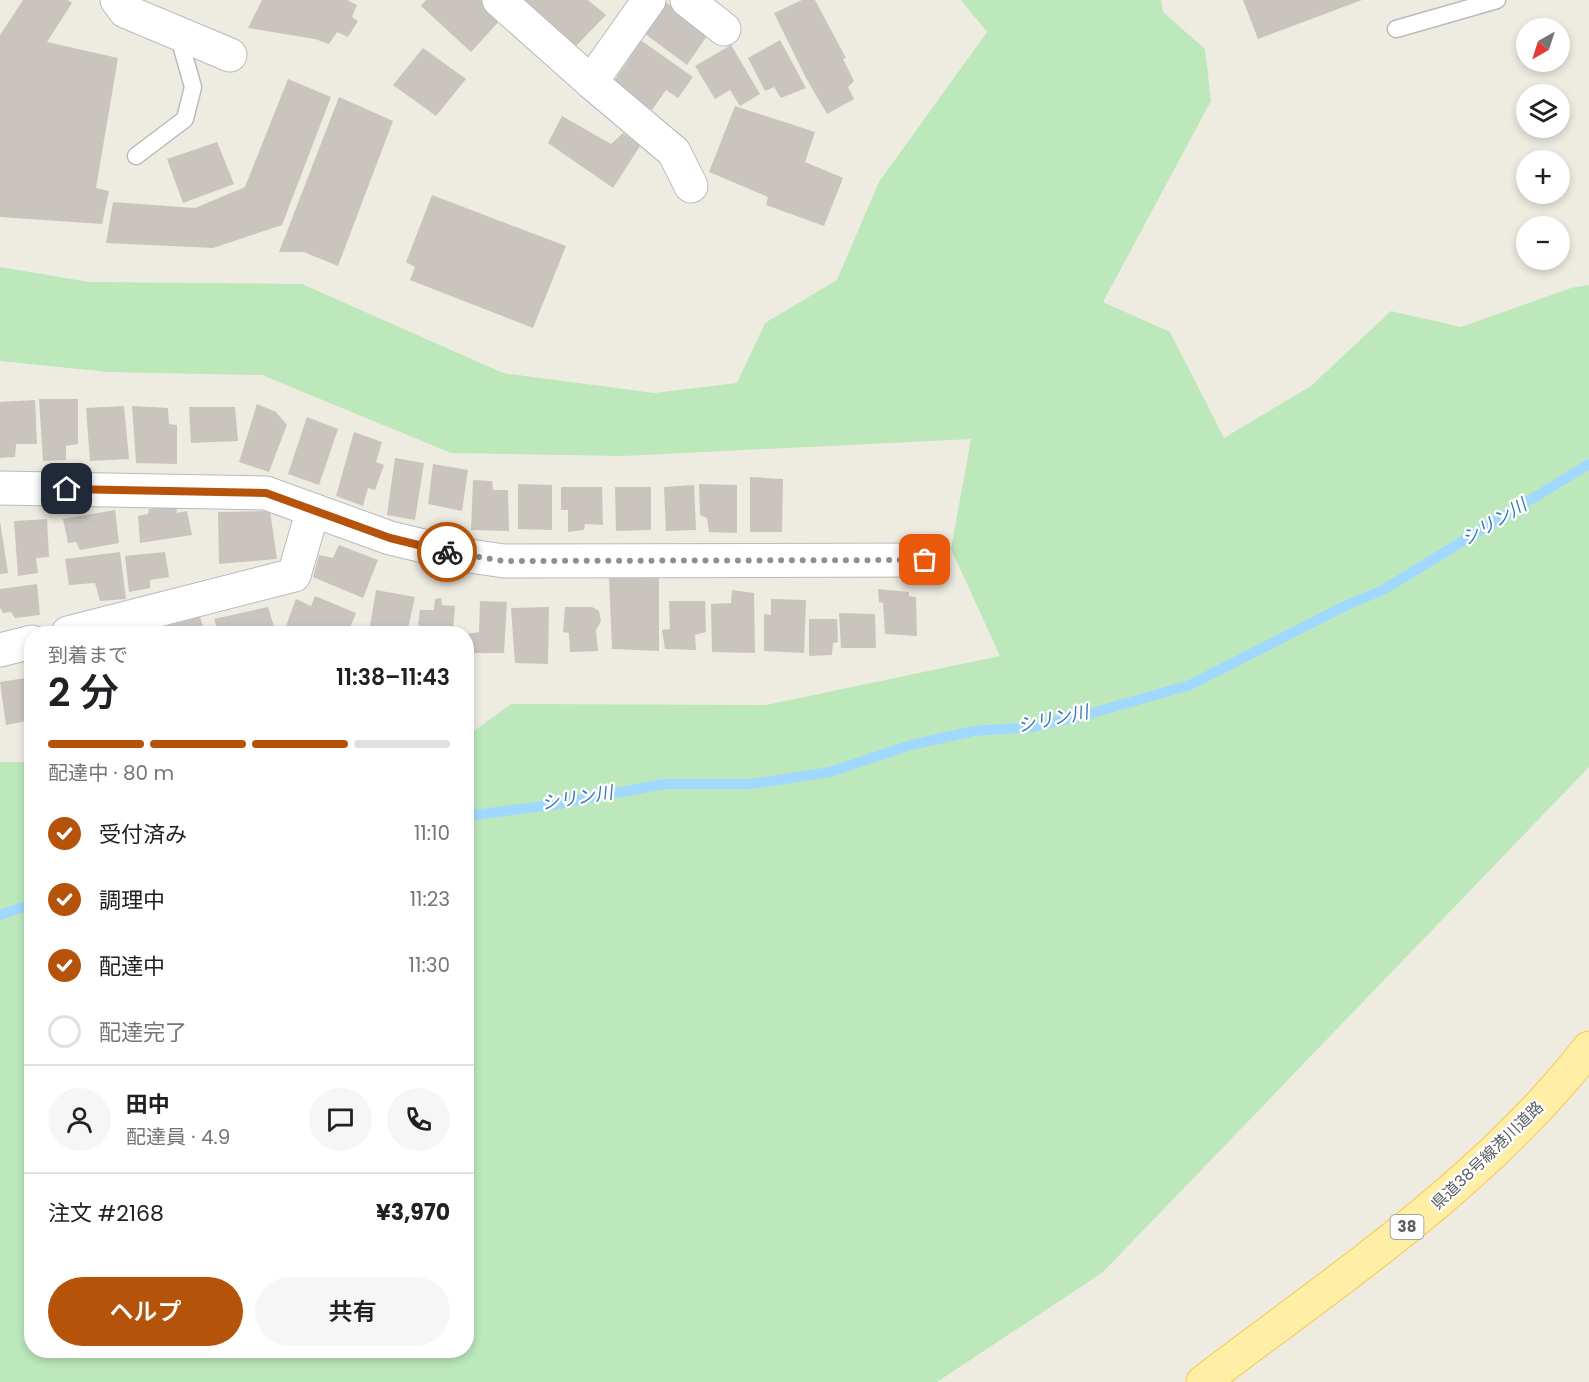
<!DOCTYPE html>
<html lang="ja">
<meta charset="utf-8">
<style>
body{margin:0;font-family:Poppins,"Noto Sans JP",sans-serif;background:#f6f6f6;color:#202124;height:100vh;display:flex;flex-direction:column;font-size:22px;white-space:nowrap}
*{box-sizing:border-box;margin:0}
p{font-size:20px;color:#757577}
.icon{flex:none;width:33px;height:33px;fill:none;stroke:currentColor;stroke-width:2;stroke-linecap:round;stroke-linejoin:round}
.map{position:relative;flex:1;overflow:hidden}
.details{position:absolute;left:24px;top:626px;width:450px;height:732px;display:flex;flex-direction:column;background:#fff;border-radius:24px;box-shadow:0 3px 9px #0003}
.details>*{flex:none}
.needle{width:39px;rotate:219deg}
.controls{position:absolute;left:1516px;top:18px;display:grid;gap:12px}
.controls a{display:grid;place-items:center;width:54px;height:54px;border-radius:50%;background:#fff;box-shadow:0 3px 9px #0003;font-size:30px}
.pin{position:absolute;display:grid;place-items:center;width:51px;height:51px;color:#fff;margin:-26px;border-radius:12px;box-shadow:0 3px 9px #0006}
.courier{position:absolute;display:grid;place-items:center;width:60px;height:60px;margin:-30px;border:4px solid #b45309;border-radius:50%;background:#fff;color:#222;box-shadow:0 2px 8px #0007}
.summary em{font-style:normal;font-weight:600}
.summary div{display:flex;flex-direction:column-reverse}
.summary{display:flex;align-items:center;justify-content:space-between;height:102px;padding:0 24px}
h1{font-size:39px;font-weight:600;line-height:45px}
.bar{display:grid;grid-template-columns:repeat(4,1fr);gap:9px 6px;align-content:center;height:72px;padding:0 24px}
.bar i{height:8px;border-radius:4px;background:#e0e0e0}
.bar .on{background:#b45309}
.bar p{grid-column:span 4}
.line{display:flex;align-items:center;gap:15px;padding:0 24px;border-top:2px solid #e0e0e0}
.line div{flex:1}
.round{display:grid;place-items:center;flex:none;width:63px;height:63px;border-radius:32px;background:#f6f6f6}
ol{padding:0 24px;list-style:none}
li{display:flex;align-items:center;gap:18px;height:66px}
li p{margin-inline-start:auto}
li .icon{padding:6px;border-radius:50%;background:#b45309;color:#fff;stroke-width:4}
li:last-child{color:#757577}
li i{width:33px;height:33px;border:3px solid #e0e0e0;border-radius:50%}
.primary-button{display:flex;gap:12px;margin-top:auto;padding:12px 24px}
.primary-button a{flex:1;height:69px;border-radius:36px;background:#b45309;color:#fff;font-size:24px;font-weight:600;line-height:69px;text-align:center}
.primary-button a+a{background:#f6f6f6;color:#202124}
.map>svg:first-child{display:block}
.green{fill:#bce8bb}
.lines{fill:none;stroke-linecap:round;stroke-linejoin:round}
.stream{stroke:#a0d8ff;stroke-width:10}
.building{fill:#c9c5be}
.lane-casing{stroke:#b7babf;stroke-width:19}
.street-casing{stroke:#b7babf;stroke-width:35}
.primary-casing{stroke:#fbc64d;stroke-width:35}
.lane{stroke:#fff;stroke-width:16}
.street{stroke:#fff;stroke-width:33}
.primary{stroke:#ffeea5;stroke-width:33}
.done{stroke:#8e8f8f;stroke-width:6;stroke-dasharray:0 10.8}
.route{stroke:#b45309;stroke-width:8}
.labels{text-anchor:middle;stroke-width:4.5;stroke-linejoin:round;paint-order:stroke}
.shield{fill:#fff;stroke:#8c8e92;stroke-width:1.5}
.shield-label{font-size:15px;font-weight:bold;fill:#5a5e63}
.street-label{font-size:16px;fill:#5a5e63;stroke:#fff}
.water-label{font-size:18px;font-style:italic;fill:#3679b8;stroke:#fff}
</style>
<div class="map">
<svg width="1589" height="1382" viewBox="0 0 1589 1382">
<rect width="100%" height="100%" fill="#eeebe1"/>
<path class="green" d="M961 0H1161L1163 12 1205 49 1211 101 1103 302 1170 332 1224 438 1311 386 1391 311 1461 327 1571 288 1589 285V767L1103 1272 937 1382H0V762H31L32 1350H466L467 736 511 704 766 705 1000 656 951 549 971 439 623 456 451 453 262 375 108 372 0 361V267L89 282 302 284 503 373 654 393 737 383 765 323 837 280 879 182 987 32Z"/>
<g class="lines">
<g class="stream">
<path d="M466 816 552 805 664 784H751L830 772 911 745 973 731 1033 727 1085 715 1190 685 1347 605 1383 590 1589 464"/>
<path d="M0 915 32 904"/>
</g>
</g>
<g class="building">
<path d="M23 0H68L72 3 47 42 118 58 96 188 109 191 102 224 0 217V35Z"/>
<path d="M262 0H347L357 5 352 17 358 21 348 37 337 32 329 44 315 39 248 28Z"/>
<path d="M426 0H481L502 18 471 52 421 6Z"/>
<path d="M520 0H588L606 15 574 48Z"/>
<path d="M663 0 709 33 687 65 637 28Z"/>
<path d="M802 0H815L846 58 843 59 854 81 848 87 854 99 827 114 806 78 774 13Z"/>
<path d="M1243 0H1362L1258 39Z"/>
<path d="M632 34 693 77 678 98 666 90 652 110 612 84 629 59 620 53Z"/>
<path d="M780 40 806 88 781 98 774 87 765 91 748 58Z"/>
<path d="M731 45 760 94 740 106 730 90 715 99 695 66Z"/>
<path d="M423 48 466 79 436 116 393 85Z"/>
<path d="M288 79 331 97 282 225 213 248 106 243 113 202 195 208 245 187Z"/>
<path d="M339 97 393 121 338 266 304 252H279Z"/>
<path d="M735 106 815 132 805 162 843 178 824 226 766 205 768 197 709 172Z"/>
<path d="M562 116 611 144 623 133 640 146 613 188 548 143Z"/>
<path d="M217 142 234 184 183 203 167 159Z"/>
<path d="M432 195 566 246 533 328 410 280 415 267 406 262Z"/>
<path d="M39 399H78V444L66 446V460L43 461Z"/>
<path d="M35 400 37 444H16L15 457 0 458V402Z"/>
<path d="M257 404 276 412 287 425 269 472 239 462Z"/>
<path d="M124 406 129 459 90 461 86 408Z"/>
<path d="M132 406 168 408 169 424 177 425V464L136 463Z"/>
<path d="M189 407H235L238 441 191 443Z"/>
<path d="M307 417 338 429 319 485 288 474Z"/>
<path d="M354 432 382 442 376 462 384 465 375 490 368 488 363 506 336 496Z"/>
<path d="M395 458 424 463 415 520 387 515Z"/>
<path d="M433 464 468 470 462 511 428 504Z"/>
<path d="M750 477 783 479 782 532H750Z"/>
<path d="M473 480 492 481 493 490H508L509 531 471 530Z"/>
<path d="M518 484 552 485V530L518 529Z"/>
<path d="M699 484 737 485V533L709 532 707 518 700 515Z"/>
<path d="M694 485 696 530 666 531 664 487Z"/>
<path d="M561 487H602L603 525 585 524 584 530 568 532V510H561Z"/>
<path d="M615 487H651V530L616 531Z"/>
<path d="M176 506 177 513 187 511 192 535 140 543 138 516 148 514 149 509Z"/>
<path d="M115 510 119 543 80 550 76 542 68 543 63 519Z"/>
<path d="M270 511 277 559 219 564 218 512Z"/>
<path d="M47 519 49 557 36 558 38 573 18 576 14 521Z"/>
<path d="M0 521 8 573 0 574Z"/>
<path d="M339 545 378 560 363 598 313 577 319 555 333 558Z"/>
<path d="M120 552 126 599 100 601 95 583 69 585 65 559Z"/>
<path d="M165 552 169 577 150 580V588L129 592 125 556Z"/>
<path d="M659 576V651L612 649 609 577Z"/>
<path d="M37 584 40 615 15 618 11 612 3 613 0 608V589Z"/>
<path d="M878 589 909 592V596L916 597 917 636 885 634 883 603 879 602Z"/>
<path d="M376 590 415 597 407 633 369 632Z"/>
<path d="M732 590 754 593 755 653 712 652 711 604 731 603Z"/>
<path d="M315 596 356 613 348 633H301L286 626 296 599 311 606Z"/>
<path d="M441 598 442 605 455 606 453 633H432L433 629 418 625 420 610H434L435 599Z"/>
<path d="M771 599 806 600 804 653 764 651V614L771 615Z"/>
<path d="M480 601 507 602 504 653H466V634L479 632Z"/>
<path d="M669 601H705L706 632 695 635 696 650 665 649 662 630 670 629Z"/>
<path d="M268 607 276 633H219L214 619Z"/>
<path d="M549 607 548 664 515 663 511 608Z"/>
<path d="M565 607H592L599 611 601 621 596 630 598 651 570 652 569 633 563 632Z"/>
<path d="M839 613 875 614 876 648H841Z"/>
<path d="M200 617 205 633H156L155 629Z"/>
<path d="M809 619H837L838 642 833 643 832 655 809 656Z"/>
<path d="M32 677V720L6 725 0 682Z"/>
</g>
<g class="lines">
<g class="lane-casing">
<g id="lane">
<path d="M1396 29 1497 0"/>
<path d="M136 156 185 119 193 87 178 34"/>
</g>
</g>
<g class="street-casing">
<g id="street">
<path d="M117 0 125 11 230 55"/>
<path d="M499 0 591 82 674 152 691 186"/>
<path d="M687 0 724 29"/>
<path d="M591 82 649 0"/>
<path d="M0 488 266 493 390 538 457 554 504 561 925 560"/>
<path d="M68 633 294 575 313 510"/>
<path d="M0 650 32 642"/>
</g>
</g>
<g class="primary-casing">
<path id="primary" d="M1203 1382C1338 1279 1484 1183 1589 1048"/>
</g>
<use href="#lane" class="lane"/>
<use href="#street" class="street"/>
<use href="#primary" class="primary"/>
</g>
<g class="lines">
<path class="done" d="M447 552 504 561 925 560"/>
<path class="route" d="M67 489 266 493 390 538 447 552"/>
</g>
<g class="labels">
<rect class="shield" x="1390.5" y="1215" width="33" height="24" rx="4.5"/>
<g class="shield-label">
<text x="1407" y="1232">38</text>
</g>
<g class="street-label">
<text transform="translate(1487 1155) rotate(-44)" y="6">県道38号線港川道路</text>
</g>
<g class="water-label">
<text transform="translate(1494 522) rotate(-31)" y="6">シリン川</text>
<text transform="translate(1053 719) rotate(-12)" y="6">シリン川</text>
<text transform="translate(577 798) rotate(-9)" y="6">シリン川</text>
</g>
</g>
</svg>
<div class="controls">
<a><svg class="needle" viewBox="-14 -14 28 28"><path d="M0-13l5 13h-10z" fill="#e53935"/><path d="M0 13l5-13h-10z" fill="#757577"/></svg></a>
<a><svg class="icon" aria-label="layers" viewBox="0 0 24 24"><path d="M12 4l9 5-9 5-9-5zM3 14l9 5 9-5"/></svg></a>
<a>+</a>
<a>−</a>
</div>
<div class="pin" style="left:925px;top:560px;background:#ea580c"><svg class="icon" aria-label="bag" viewBox="0 0 24 24"><path d="M5 8h14l-1 12H6zM9 8a3 3 0 0 1 6 0"/></svg></div>
<div class="pin" style="left:67px;top:489px;background:#1f2937"><svg class="icon" aria-label="home" viewBox="0 0 24 24"><path d="M3 11l9-7 9 7M6 9v11h12V9"/></svg></div>
<div class="courier" style="left:447px;top:552px"><svg class="icon" aria-label="bike" viewBox="0 0 24 24"><circle cx="6" cy="16" r="4"/><circle cx="18" cy="16" r="4"/><path d="M6 16l4-8h5l3 8M10 8l3 8H6M13 5h3"/></svg></div>
<section class="details">
<div class="summary"><div><h1>2 分</h1><p>到着まで</p></div><em>11:38–11:43</em></div>
<div class="bar"><i class="on"></i><i class="on"></i><i class="on"></i><i></i><p>配達中 · 80 m</p></div>
<ol>
<li><svg class="icon" aria-label="check" viewBox="0 0 24 24"><path d="M5 12l5 5 9-10"/></svg>受付済み<p>11:10</p></li>
<li><svg class="icon" aria-label="check" viewBox="0 0 24 24"><path d="M5 12l5 5 9-10"/></svg>調理中<p>11:23</p></li>
<li><svg class="icon" aria-label="check" viewBox="0 0 24 24"><path d="M5 12l5 5 9-10"/></svg>配達中<p>11:30</p></li>
<li><i></i>配達完了</li>
</ol>
<div class="line" style="height:108px"><a class="round"><svg class="icon" aria-label="person" viewBox="0 0 24 24"><circle cx="12" cy="8" r="4"/><path d="M4 21q1-7 8-7t8 7"/></svg></a><div><b>田中</b><p>配達員 · 4.9</p></div><a class="round"><svg class="icon" aria-label="chat" viewBox="0 0 24 24"><path d="M4 5h16v11H9l-5 4z"/></svg></a><a class="round"><svg class="icon" aria-label="phone" viewBox="0 0 24 24"><path d="M5 4h4l2 5-3 2q2 4 5 5l2-3 5 2v4C11 20 4 13 5 4z"/></svg></a></div>
<div class="line" style="height:78px"><div>注文 #2168</div><b>¥3,970</b></div>
<div class="primary-button"><a>ヘルプ</a><a>共有</a></div>
</section>
</div>
